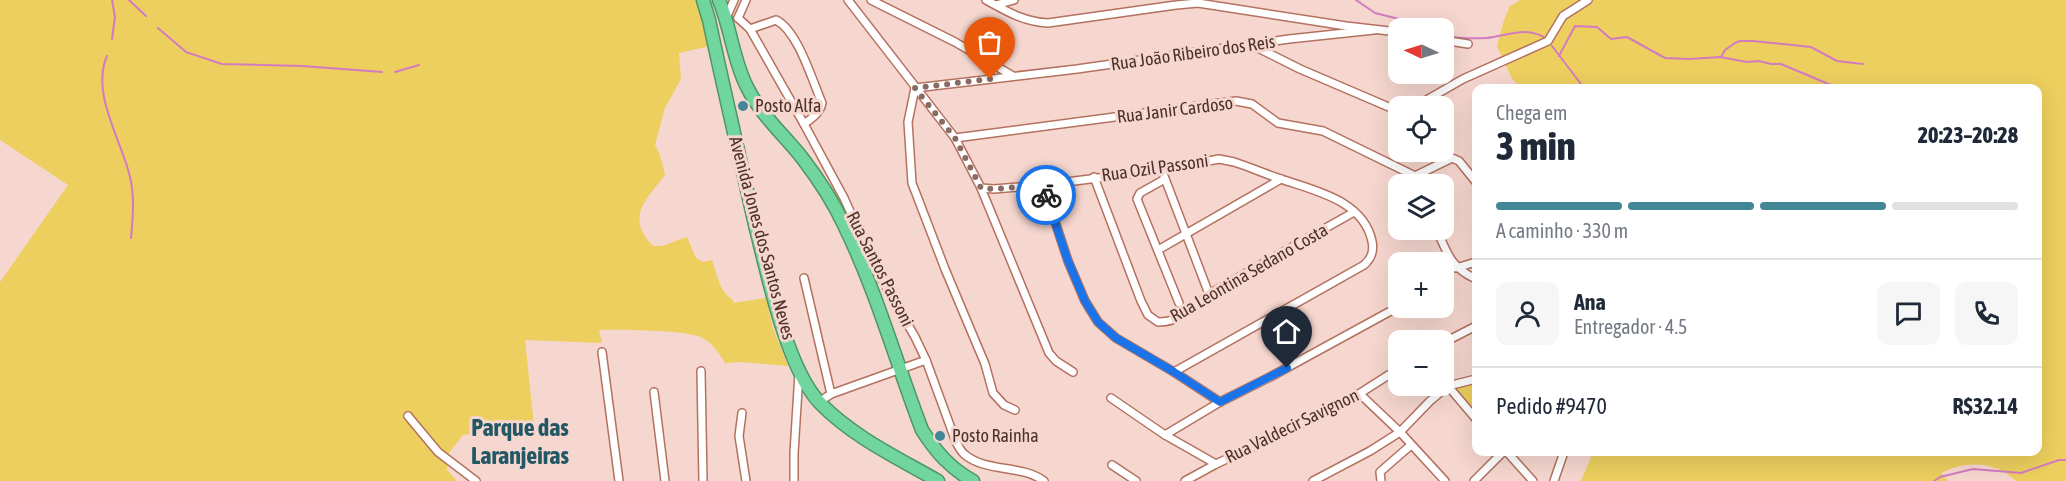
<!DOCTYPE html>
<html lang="pt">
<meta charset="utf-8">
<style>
body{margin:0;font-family:"Asap Condensed",sans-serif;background:#f6f6f7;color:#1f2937;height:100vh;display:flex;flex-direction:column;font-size:22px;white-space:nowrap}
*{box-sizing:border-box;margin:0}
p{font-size:20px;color:#747a83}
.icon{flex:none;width:33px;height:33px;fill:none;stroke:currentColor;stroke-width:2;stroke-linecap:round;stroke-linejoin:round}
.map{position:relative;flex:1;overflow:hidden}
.details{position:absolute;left:1472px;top:84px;width:570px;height:372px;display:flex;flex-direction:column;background:#fff;border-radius:12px;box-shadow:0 6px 24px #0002}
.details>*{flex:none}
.needle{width:39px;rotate:274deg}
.buttons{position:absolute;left:1388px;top:18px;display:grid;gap:12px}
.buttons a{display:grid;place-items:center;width:66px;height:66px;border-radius:12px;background:#fff;box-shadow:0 6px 24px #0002;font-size:30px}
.pin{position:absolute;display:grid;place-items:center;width:51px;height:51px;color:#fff;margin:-62px -26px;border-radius:50% 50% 50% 0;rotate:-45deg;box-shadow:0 0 6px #0007}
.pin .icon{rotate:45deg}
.courier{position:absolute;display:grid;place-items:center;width:60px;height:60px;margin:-30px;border:4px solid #1a73e8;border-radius:50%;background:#fff;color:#222;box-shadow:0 2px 8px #0007}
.head em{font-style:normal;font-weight:800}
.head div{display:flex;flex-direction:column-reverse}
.head{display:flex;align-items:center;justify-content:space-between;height:102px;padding:0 24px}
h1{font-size:39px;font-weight:800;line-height:45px}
.bar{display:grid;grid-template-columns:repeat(4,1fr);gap:9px 6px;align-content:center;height:72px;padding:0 24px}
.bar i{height:8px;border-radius:4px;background:#e0e1e3}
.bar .current{background:#438696}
.bar p{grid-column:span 4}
.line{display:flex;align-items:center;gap:15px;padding:0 24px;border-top:2px solid #e0e1e3}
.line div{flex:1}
.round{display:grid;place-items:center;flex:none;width:63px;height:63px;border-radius:12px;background:#f6f6f7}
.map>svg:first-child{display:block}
.green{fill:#eccf5e}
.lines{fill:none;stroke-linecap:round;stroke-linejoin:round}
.stream{stroke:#d27cc0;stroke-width:2}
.minor-casing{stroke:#b4715f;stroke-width:10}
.trunk-casing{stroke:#4d9665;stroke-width:15}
.minor{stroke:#fff;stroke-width:7}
.trunk{stroke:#70d69e;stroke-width:12}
.done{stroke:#896b63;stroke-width:6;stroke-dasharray:0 10.8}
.route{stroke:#1a73e8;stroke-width:8}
.poi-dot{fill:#438696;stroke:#f6d7cf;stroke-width:2}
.labels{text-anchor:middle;stroke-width:6;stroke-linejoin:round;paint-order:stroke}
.street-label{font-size:18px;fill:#4e3129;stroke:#f6d7cf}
.poi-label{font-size:18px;fill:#4e3129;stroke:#f6d7cf;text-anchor:start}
.district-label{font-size:24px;font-weight:bold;fill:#225865;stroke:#f6d7cf}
</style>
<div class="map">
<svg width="2066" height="481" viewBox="0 0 2066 481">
<rect width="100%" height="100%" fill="#f6d7cf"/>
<g class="green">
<path d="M0 0H698L710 46 679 53 681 79 665 108 655 145 660 155 665 175C646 200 625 217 653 246H662L687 237 696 258 703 262 712 260C717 274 719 291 733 300V303L766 298 773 328 788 366 741 362 725 363C719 353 713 344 703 338 689 330 618 329 599 330L602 343 525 340 534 426 463 435 448 454 447 470 457 481H0V282L68 185 0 140Z"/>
<path d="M1520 0H2066V481H2016C1996 461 1965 460 1941 473L1948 481H1581L1593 452H2037V88H1522L1512 79 1497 46 1504 20 1510 6Z"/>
<path d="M1476 380V412L1454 388Z"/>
</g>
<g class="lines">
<g class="stream">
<path d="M112 0 115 17 112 39"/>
<path d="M129 0 146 16"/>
<path d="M1356 0 1375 13 1403 20 1420 28"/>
<path d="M158 28 186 52 222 64 302 66 382 72"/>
<path d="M1443 36C1458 38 1472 39 1486 38 1508 36 1526 25 1547 39"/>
<path d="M1552 46 1584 88"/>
<path d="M107 56C91 92 120 138 129 173 135 194 133 216 131 238"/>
<path d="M1559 56 1575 26 1597 27 1611 39 1627 37 1665 58 1690 59 1720 57 1747 62 1759 61 1771 64H1781L1838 88"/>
<path d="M1721 57 1725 50 1735 43 1740 41H1753L1811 47 1837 61 1863 64"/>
<path d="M395 72 419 65"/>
<path d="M1934 481 1940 477 1973 469 2021 473 2059 460H2066"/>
</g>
<g class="minor-casing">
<g id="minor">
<path d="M848 0 955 138 981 188 1049 353 1056 361 1073 372"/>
<path d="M871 0 955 42 1013 76"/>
<path d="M986 0C1006 11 1024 22 1048 23L1176 5 1198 3 1346 26 1398 32"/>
<path d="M996 5 1014 0"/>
<path d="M726 18 734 0"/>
<path d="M738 18 750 29 804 124 844 198 877 271 915 337 926 360 956 442C958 446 961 451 964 454 986 473 1021 464 1044 481"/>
<path d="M738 18 746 0"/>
<path d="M750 29 776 20C798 31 812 80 822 103 820 113 812 118 804 124"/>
<path d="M1443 40 1468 44"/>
<path d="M1250 44 1300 69 1398 111"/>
<path d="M915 88 1077 69 1289 39 1374 30"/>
<path d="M915 88 908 122 912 183 945 269 985 364 993 393 1004 405 1015 410"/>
<path d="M1416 106 1463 79 1548 41 1563 16 1588 0"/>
<path d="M955 138 1236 101 1252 104 1278 123 1323 131 1415 176"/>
<path d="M1164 176 1209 294"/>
<path d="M1415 176 1452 158 1459 161 1476 182"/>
<path d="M1094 177 1141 301 1148 315 1158 322C1178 323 1195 307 1209 294L1354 212"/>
<path d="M1165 179 1140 193 1137 199 1179 303"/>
<path d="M1043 185 1068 261 1085 301 1098 322 1116 338 1174 372 1220 402"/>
<path d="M981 188 994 189 1043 185 1161 170 1219 159 1234 162C1250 167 1265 174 1281 179 1315 191 1363 200 1372 241 1374 251 1372 258 1364 265L1174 372"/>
<path d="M1437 230C1447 253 1451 268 1476 279"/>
<path d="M1158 250 1281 179"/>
<path d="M1456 268 1476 262"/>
<path d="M1443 274 1450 259"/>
<path d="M804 278 831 394"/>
<path d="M1443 343 1476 326"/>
<path d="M602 352 619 481"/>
<path d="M701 371 703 481"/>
<path d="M1448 386 1476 419"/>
<path d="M654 392 665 481"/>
<path d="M1360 394 1400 432 1445 481"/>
<path d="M1111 398 1165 435 1216 464"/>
<path d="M819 402 831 394 926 360"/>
<path d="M742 413 739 436 746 481"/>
<path d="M408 416 438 452 476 481"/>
<path d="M1165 435 1220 402 1270 377 1398 307"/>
<path d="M1507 452 1533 481"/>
<path d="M1112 465 1136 481"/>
<path d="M794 481V453L799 373"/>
<path d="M1185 481 1216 464 1340 406 1398 369"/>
<path d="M1313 481 1370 451 1400 432 1430 401 1448 386 1476 379"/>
<path d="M1381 481 1380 472 1411 445"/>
<path d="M1474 481 1503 452"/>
<path d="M1554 481 1564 452"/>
</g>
</g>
<g class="trunk-casing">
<g id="trunk">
<path d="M703 0 709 20C724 90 740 159 756 229 768 276 787 369 820 403 853 437 898 458 938 481"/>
<path d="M719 0C731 28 733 60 747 87 760 114 784 135 803 159 819 180 833 201 844 225 876 290 896 362 922 430 936 452 950 468 973 481"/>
</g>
</g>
<use href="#minor" class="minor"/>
<use href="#trunk" class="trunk"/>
</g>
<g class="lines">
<path class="done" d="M990 79 915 88 955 138 981 188 994 189 1043 185 1046 195"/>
<path class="route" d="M1046 195 1068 261 1085 301 1098 322 1116 338 1174 372 1220 402 1287 368"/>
</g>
<g class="poi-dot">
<circle cx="743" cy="106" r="6"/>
<circle cx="940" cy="436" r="6"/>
</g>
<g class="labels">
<g class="street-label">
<text transform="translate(1193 53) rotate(-8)" y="6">Rua João Ribeiro dos Reis</text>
<text transform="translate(1175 110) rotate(-7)" y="6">Rua Janir Cardoso</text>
<text transform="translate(1155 168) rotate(-8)" y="6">Rua Ozil Passoni</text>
<text transform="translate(762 238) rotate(75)" y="6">Avenida Jones dos Santos Neves</text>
<text transform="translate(880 269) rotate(63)" y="6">Rua Santos Passoni</text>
<text transform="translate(1249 273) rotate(-30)" y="6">Rua Leontina Sedano Costa</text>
<text transform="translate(1292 426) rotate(-26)" y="6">Rua Valdecir Savignon</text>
</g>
<g class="poi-label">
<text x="755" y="112">Posto Alfa</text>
<text x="952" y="442">Posto Rainha</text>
</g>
<g class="district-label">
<text x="520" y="436">Parque das<tspan x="520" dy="28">Laranjeiras</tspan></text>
</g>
</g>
</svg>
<div class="buttons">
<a><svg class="needle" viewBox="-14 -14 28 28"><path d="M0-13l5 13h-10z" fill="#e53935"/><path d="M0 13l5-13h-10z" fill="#747a83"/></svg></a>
<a><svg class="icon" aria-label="locate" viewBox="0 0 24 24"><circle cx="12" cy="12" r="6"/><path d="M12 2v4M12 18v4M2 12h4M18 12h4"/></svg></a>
<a><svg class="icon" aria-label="layers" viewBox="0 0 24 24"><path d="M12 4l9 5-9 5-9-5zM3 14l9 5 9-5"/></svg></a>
<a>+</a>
<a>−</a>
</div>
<div class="pin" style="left:990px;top:79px;background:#ea580c"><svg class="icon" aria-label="bag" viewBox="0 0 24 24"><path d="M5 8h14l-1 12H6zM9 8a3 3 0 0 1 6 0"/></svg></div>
<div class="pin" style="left:1287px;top:368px;background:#1f2937"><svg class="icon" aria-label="home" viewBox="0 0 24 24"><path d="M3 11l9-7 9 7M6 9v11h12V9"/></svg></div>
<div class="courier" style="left:1046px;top:195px"><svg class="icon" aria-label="bike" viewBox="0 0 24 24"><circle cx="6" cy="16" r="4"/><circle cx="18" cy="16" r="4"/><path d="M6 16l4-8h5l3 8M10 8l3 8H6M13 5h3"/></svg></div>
<section class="details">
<div class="head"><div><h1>3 min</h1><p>Chega em</p></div><em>20:23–20:28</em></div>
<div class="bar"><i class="current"></i><i class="current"></i><i class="current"></i><i></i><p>A caminho · 330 m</p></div>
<div class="line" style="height:108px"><a class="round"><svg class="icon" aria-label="person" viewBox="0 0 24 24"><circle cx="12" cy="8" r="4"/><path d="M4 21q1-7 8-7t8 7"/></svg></a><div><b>Ana</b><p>Entregador · 4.5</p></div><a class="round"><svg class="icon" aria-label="chat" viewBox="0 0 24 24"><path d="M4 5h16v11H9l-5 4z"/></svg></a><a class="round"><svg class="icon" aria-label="phone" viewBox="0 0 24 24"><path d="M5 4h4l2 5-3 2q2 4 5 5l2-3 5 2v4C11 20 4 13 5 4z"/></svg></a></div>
<div class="line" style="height:78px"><div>Pedido #9470</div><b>R$32.14</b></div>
</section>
</div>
